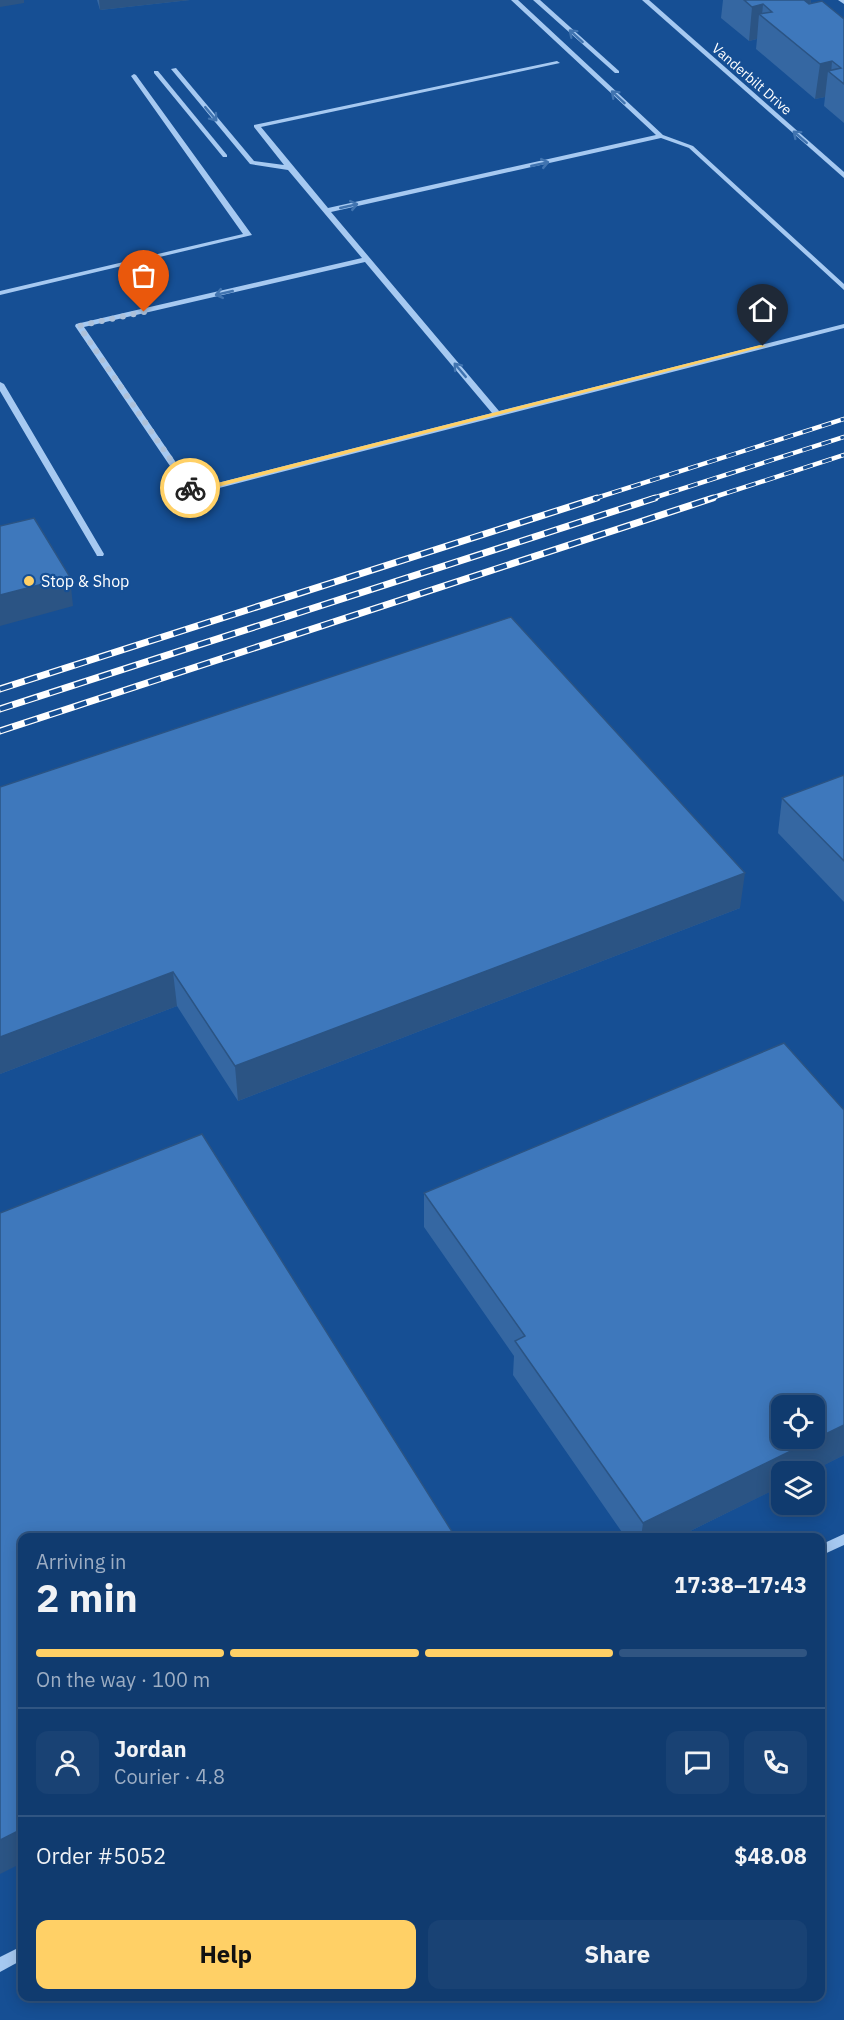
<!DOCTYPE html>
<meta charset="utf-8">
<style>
body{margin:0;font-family:"IBM Plex Sans",sans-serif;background:#194274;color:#f1f3f6;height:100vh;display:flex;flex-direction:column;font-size:22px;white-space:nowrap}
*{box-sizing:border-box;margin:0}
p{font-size:20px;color:#9cadc3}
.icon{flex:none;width:33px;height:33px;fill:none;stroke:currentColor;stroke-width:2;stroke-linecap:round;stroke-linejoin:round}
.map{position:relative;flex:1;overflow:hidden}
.sheet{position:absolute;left:18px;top:1533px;width:807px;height:468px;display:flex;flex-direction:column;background:#103b6f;border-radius:12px;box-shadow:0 3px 15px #0003,0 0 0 2px #305582}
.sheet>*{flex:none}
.fabs{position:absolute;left:771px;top:1395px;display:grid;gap:12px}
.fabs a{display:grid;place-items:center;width:54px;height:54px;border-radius:12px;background:#103b6f;box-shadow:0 3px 15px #0003,0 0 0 2px #305582;font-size:30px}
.pin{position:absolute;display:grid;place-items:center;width:51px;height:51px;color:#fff;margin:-62px -26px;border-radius:50% 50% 50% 0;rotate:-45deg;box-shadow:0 0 6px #0007}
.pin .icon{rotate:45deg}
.courier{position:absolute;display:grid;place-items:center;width:60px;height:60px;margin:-30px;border:4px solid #ffd066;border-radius:50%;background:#fff;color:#222;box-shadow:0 2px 8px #0007}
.summary em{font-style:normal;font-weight:700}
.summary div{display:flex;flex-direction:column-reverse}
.summary{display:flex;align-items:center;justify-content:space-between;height:102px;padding:0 18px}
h1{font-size:39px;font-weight:700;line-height:45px}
.bar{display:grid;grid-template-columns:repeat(4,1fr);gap:9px 6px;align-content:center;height:72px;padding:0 18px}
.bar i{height:8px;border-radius:4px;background:#305582}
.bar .active{background:#ffd066}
.bar p{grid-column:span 4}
.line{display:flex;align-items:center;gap:15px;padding:0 18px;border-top:2px solid #305582}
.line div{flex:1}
.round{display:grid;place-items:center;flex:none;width:63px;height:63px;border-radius:12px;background:#194274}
.action{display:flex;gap:12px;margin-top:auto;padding:12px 18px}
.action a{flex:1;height:69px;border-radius:12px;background:#ffd066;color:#111;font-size:24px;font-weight:700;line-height:69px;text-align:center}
.action a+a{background:#194274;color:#f1f3f6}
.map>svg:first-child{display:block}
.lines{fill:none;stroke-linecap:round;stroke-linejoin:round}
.minor{fill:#a6c9f1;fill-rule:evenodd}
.rail-far1-casing{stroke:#fff;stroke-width:4.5}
.rail-casing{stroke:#fff;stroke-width:7}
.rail-far1{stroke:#164f94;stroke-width:3;stroke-dasharray:10;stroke-linecap:butt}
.rail{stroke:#164f94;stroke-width:4.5;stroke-dasharray:13;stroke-linecap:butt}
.wall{fill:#3567a2}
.shaded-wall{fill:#2b5484}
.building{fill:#3e78bc;stroke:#2b5484;stroke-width:1.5;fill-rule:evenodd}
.oneway{stroke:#4174b0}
.route{fill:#ffd066}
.done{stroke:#adc1da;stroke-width:6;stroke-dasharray:0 10.8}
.poi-dot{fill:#ffd066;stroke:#164f94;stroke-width:2}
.labels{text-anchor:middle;stroke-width:4.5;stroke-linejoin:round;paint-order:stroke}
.far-street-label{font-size:14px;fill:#fff;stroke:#164f94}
.poi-label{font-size:16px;fill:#fff;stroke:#164f94;text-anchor:start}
</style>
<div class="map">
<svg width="844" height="2020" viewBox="0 0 844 2020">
<rect width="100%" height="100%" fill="#164f94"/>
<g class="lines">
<g class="minor">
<path d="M511 0H518L663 135 693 146 844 284V290L689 148 661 138 331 212 499 411 844 324V328L192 495 189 494 75 326 76 324 362 258 288 170 250 164 171 69 176 68 254 161 284 165 254 127V125L557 61 560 63 261 127 328 208 656 135ZM365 262 492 413 194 489 84 327Z"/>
<path d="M533 0H540L619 71V73H615Z"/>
<path d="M642 0H649L844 172V178Z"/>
<path d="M838 0H844V4Z"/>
<path d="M154 71H158L227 155V157H223L154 73Z"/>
<path d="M134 74 136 75 252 235 0 295V291L243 234 131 76Z"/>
<path d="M0 382 4 384 104 554 103 556H97L96 554 0 391Z"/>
<path d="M844 1534V1545L820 1556V1545Z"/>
<path d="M22 1946V1960L0 1972V1957Z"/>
</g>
<g class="rail-far1-casing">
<g id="rail-far1">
<path d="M593 499 844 419"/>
<path d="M650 499 844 437"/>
<path d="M708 499 844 455"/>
</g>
</g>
<g class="rail-casing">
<g id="rail">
<path d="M0 689 597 498"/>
<path d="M0 709 655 498"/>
<path d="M0 731 713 498"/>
</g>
</g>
<use href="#rail-far1" class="rail-far1"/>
<use href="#rail" class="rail"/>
</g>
<g class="wall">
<path d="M97 0H190L100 10Z"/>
<path d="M723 0H811V4L844 19V123L824 106 825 97 815 99 756 49 757 39 749 41 721 18Z"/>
<path d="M844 775V902L778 833 782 798Z"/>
<path d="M0 787 740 908 238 1101 177 1006 0 1074Z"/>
<path d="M844 1110V1455L676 1538H626L513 1375 514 1356 424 1227V1193Z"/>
</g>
<g class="shaded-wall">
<path d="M0 0H24V3L0 7Z"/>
<path d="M99 0H190L100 10Z"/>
<path d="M800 0H811L808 29Z"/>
<path d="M763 4 762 16 759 14 757 39 749 41 752 7Z"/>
<path d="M832 61 831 74 828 71 825 97 815 99 820 64Z"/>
<path d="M70 577 73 606 0 626V595Z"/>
<path d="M745 873 740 908 238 1101 235 1066Z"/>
<path d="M173 972 177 1006 0 1074V1037Z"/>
<path d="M844 1425V1455L811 1472H782V1486L676 1538H641L643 1523Z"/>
<path d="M22 1829V1863L0 1874V1840Z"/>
</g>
<g class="building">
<path d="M744 0H804L809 4 822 1 844 19V84L828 71 841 68 832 61 820 64 759 14 772 12 763 4 752 7Z"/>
<path d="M34 518 70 577 0 595V526Z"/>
<path d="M511 617 745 873 235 1066 173 972 0 1037V787Z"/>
<path d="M844 775V861L782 798Z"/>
<path d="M784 1043 844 1110V1425L643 1523 515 1341 525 1336 424 1193ZM782 1406H814V1438H782Z"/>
<path d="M202 1134 456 1538H22V1829L0 1840V1213Z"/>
</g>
<defs><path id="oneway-shaft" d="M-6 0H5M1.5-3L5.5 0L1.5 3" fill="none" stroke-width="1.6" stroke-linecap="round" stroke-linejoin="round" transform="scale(1.5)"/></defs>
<g class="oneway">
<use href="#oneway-shaft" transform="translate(576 36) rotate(-138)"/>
<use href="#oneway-shaft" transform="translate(618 97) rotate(-137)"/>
<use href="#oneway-shaft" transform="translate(211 114) rotate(50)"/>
<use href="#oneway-shaft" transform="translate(800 137) rotate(-139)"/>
<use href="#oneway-shaft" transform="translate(540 164) rotate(-13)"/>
<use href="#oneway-shaft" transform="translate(349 206) rotate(-13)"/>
<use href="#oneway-shaft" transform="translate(224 293) rotate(167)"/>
<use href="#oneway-shaft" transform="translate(460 370) rotate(-130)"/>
</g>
<path class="route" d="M760 345 766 346 194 493H189L186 488 190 486 194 489Z"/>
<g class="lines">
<path class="done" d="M144 312 79 326 190 488"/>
</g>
<circle class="poi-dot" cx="29" cy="581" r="6"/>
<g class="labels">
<g class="far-street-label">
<text transform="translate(752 79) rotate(41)" y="5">Vanderbilt Drive</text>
</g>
<g class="poi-label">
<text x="41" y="587">Stop &amp; Shop</text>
</g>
</g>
</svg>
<div class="fabs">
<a><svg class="icon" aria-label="locate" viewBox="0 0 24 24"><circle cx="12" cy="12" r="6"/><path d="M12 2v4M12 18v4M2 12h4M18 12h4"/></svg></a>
<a><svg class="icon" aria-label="layers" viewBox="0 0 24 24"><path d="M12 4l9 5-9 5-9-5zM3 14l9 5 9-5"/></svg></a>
</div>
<div class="pin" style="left:144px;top:312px;background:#ea580c"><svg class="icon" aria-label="bag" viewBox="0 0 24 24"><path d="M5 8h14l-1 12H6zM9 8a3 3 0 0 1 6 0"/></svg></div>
<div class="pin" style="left:763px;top:346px;background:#1f2937"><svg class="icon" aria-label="home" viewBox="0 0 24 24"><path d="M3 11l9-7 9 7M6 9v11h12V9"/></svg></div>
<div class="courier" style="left:190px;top:488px"><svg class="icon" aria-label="bike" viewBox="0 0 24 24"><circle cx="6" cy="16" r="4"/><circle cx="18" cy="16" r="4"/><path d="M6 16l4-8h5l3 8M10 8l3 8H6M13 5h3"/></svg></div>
<section class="sheet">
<div class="summary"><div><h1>2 min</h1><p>Arriving in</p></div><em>17:38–17:43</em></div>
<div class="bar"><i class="active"></i><i class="active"></i><i class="active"></i><i></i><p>On the way · 100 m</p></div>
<div class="line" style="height:108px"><a class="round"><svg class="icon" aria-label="person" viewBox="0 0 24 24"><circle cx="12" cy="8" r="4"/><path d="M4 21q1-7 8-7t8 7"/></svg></a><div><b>Jordan</b><p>Courier · 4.8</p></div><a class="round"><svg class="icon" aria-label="chat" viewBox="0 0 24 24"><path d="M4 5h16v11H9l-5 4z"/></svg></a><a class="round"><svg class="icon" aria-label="phone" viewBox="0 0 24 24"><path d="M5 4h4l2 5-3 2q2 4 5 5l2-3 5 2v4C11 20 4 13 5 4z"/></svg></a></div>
<div class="line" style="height:78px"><div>Order #5052</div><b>$48.08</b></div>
<div class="action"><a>Help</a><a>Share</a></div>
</section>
</div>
